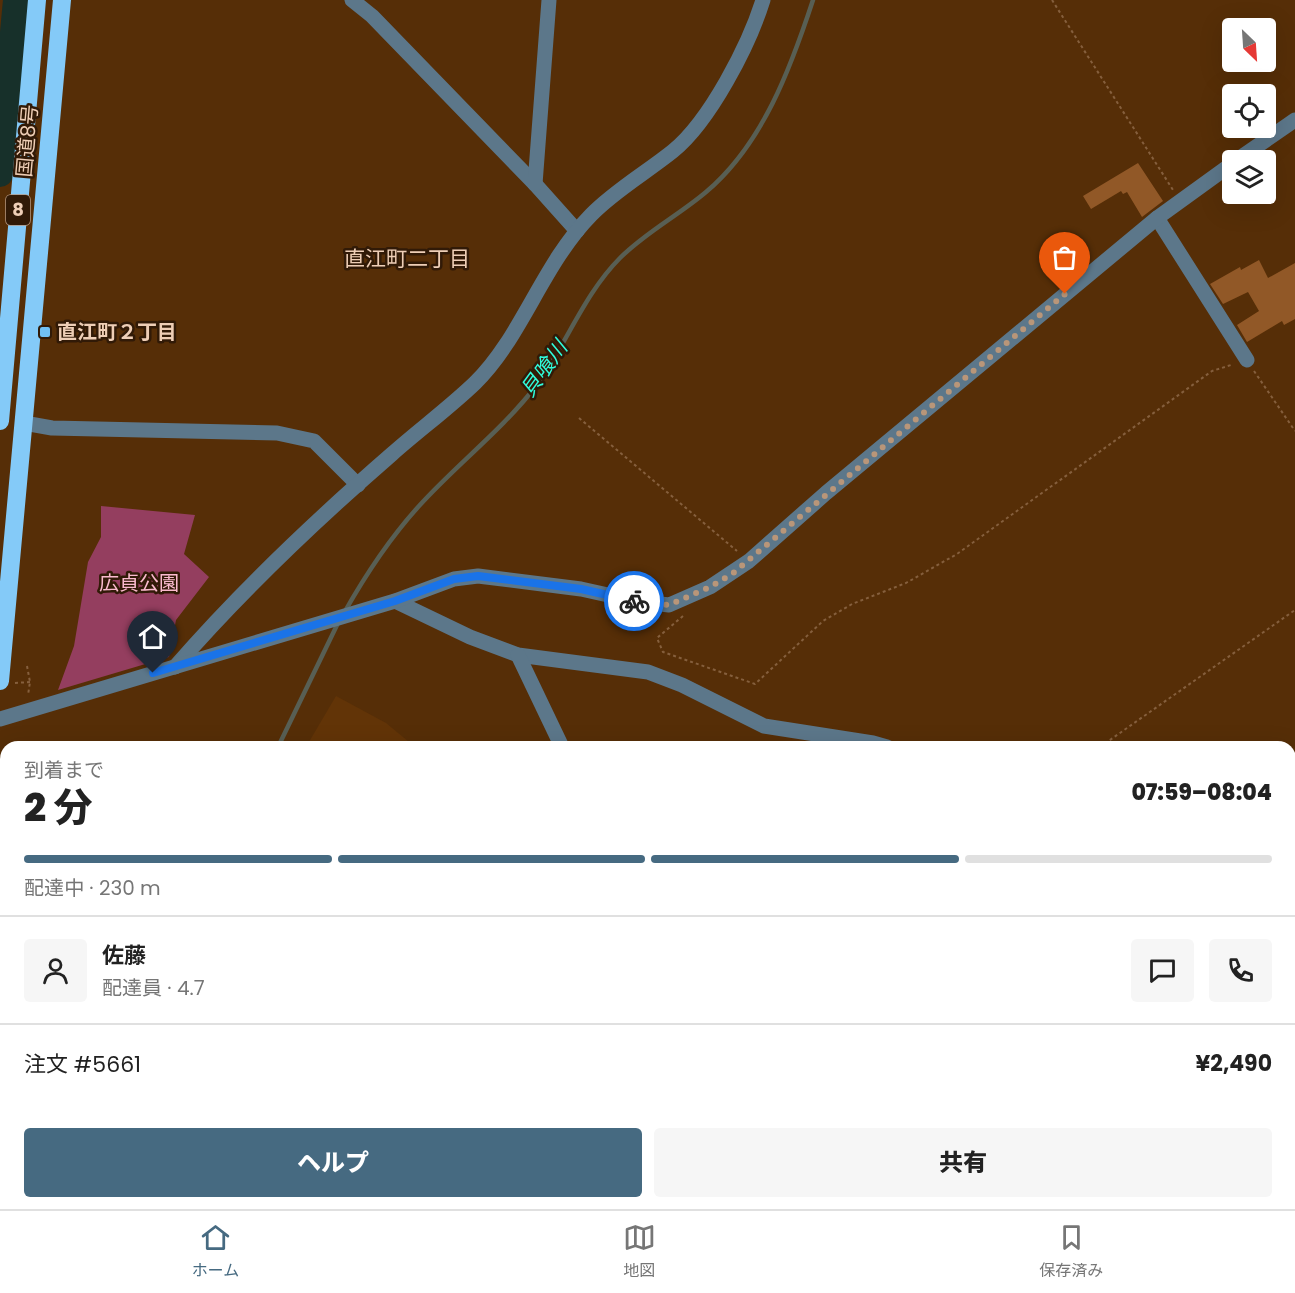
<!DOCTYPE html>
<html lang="ja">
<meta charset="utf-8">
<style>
body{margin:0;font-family:Poppins,"Noto Sans JP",sans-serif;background:#f6f6f6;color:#222;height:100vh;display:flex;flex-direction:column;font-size:22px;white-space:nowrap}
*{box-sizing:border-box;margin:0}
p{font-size:20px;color:#767676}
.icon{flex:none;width:33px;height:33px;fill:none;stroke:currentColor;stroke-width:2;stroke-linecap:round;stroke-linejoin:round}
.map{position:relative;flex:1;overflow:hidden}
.sheet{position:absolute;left:0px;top:741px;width:1296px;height:468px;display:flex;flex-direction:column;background:#fff;border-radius:18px 18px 0 0;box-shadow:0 6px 24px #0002}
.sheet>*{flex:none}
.needle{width:39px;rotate:155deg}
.tools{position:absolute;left:1222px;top:18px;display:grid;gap:12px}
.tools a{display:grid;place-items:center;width:54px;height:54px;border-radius:6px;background:#fff;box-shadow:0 6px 24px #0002;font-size:30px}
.pin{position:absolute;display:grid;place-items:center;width:51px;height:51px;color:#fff;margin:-62px -26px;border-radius:50% 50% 50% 0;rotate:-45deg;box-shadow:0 0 6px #0007}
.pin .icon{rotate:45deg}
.courier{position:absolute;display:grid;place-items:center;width:60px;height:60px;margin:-30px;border:4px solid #1a73e8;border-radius:50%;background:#fff;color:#222;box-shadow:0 2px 8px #0007}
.summary em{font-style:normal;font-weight:800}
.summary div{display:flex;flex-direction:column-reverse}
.summary{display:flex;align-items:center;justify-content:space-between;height:102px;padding:0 24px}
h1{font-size:39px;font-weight:800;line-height:45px}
.bar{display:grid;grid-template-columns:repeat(4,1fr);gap:9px 6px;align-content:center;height:72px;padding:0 24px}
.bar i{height:8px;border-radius:4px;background:#e0e0e0}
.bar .on{background:#466a81}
.bar p{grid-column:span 4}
.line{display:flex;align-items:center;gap:15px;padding:0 24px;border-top:2px solid #e0e0e0}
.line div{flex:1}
.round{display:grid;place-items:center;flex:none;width:63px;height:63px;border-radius:6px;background:#f6f6f6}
.primary-button{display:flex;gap:12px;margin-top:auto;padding:12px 24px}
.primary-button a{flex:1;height:69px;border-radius:6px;background:#466a81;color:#fff;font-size:24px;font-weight:800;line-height:69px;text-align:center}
.primary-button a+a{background:#f6f6f6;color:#222}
.tab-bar{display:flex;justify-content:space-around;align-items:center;height:84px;border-top:2px solid #e0e0e0;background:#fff;font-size:16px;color:#767676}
.tab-bar a{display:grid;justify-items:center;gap:3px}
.tab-bar .on{color:#466a81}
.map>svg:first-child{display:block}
.built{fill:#623407}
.green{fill:#943e5f}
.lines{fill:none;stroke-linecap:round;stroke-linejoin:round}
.stream{stroke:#585f54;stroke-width:4.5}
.river{stroke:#17302a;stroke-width:26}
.building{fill:#915827}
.path{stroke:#855f3d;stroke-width:2;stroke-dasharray:3 3;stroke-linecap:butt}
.minor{stroke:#5c778a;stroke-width:15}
.highway{stroke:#84caf8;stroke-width:18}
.done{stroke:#b99679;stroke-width:6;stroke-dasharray:0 10.8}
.route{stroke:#1a73e8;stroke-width:8}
.poi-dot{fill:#71c1f5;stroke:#311a07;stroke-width:2}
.labels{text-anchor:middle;stroke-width:5;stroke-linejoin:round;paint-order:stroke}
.shield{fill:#311a07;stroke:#b59882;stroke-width:1.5}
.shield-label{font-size:18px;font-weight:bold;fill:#eeceb6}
.street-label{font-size:20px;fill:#eeceb6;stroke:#311a07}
.poi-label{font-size:20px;font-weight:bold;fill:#eeceb6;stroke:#311a07;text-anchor:start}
.park-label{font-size:20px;fill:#fabace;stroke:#311a07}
.neighbourhood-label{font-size:21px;fill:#eeceb6;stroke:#311a07}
.water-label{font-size:21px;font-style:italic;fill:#30fcdc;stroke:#311a07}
</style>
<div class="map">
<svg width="1295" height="1209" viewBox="0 0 1295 1209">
<rect width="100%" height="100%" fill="#562e07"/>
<g class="built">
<path d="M336 696 386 723 415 747H306Z"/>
<path d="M165 1203H648L651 1209H168Z"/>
</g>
<path class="green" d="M101 506 195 515 184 554 209 577 176 620 169 657 58 690 74 646 88 562 101 537Z"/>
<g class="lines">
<g class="stream">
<path d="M344 613C366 574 389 539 419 506 456 465 502 430 536 386 566 345 584 294 620 258 646 232 679 215 706 192 763 144 791 67 813 0"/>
<path d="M278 747 338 623"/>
<path d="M0 1105 6 1094"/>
</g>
<g class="river">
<path d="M0 174 16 0"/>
<path d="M0 1122 6 1140"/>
<path d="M26 1203 28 1209"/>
</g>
</g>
<g class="building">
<path d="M1138 163 1163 201 1142 217 1127 192 1123 194 1121 191 1091 209 1083 196Z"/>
<path d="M1259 260 1268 278 1295 263V319L1284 325 1282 321 1247 342 1237 325 1259 311 1248 292 1223 304 1210 284 1240 267 1241 270Z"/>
</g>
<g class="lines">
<g class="path">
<path d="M1052 0 1173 190"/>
<path d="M1254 371 1295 431"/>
<path d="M579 418 737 551"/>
<path d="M683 616 657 638 663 652 755 684 823 621 852 604 906 583 957 554 1212 371 1231 365"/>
<path d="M27 666 30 682 28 695"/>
<path d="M15 683 30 682"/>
<path d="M1100 747 1295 610"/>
</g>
<g class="minor">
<path d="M352 0 372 16 535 184 577 231"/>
<path d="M1237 160 1295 120"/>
<path d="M535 184 549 0"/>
<path d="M1157 218 1247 360"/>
<path d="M24 423 52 428 277 433 314 441 358 485"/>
<path d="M395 601 470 637 518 655 648 672 682 685 764 726 873 743 887 747"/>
<path d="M518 655 562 747"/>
<path d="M175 667C241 591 316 520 392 454 419 430 449 408 475 383 522 337 542 265 591 215 614 191 647 172 673 151 710 121 749 45 763 0"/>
<path d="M0 719 395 601 454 579 478 576 581 589 635 601 669 605 710 587 749 561 826 493 1157 218 1233 163"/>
<path d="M1290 1013 1295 1012"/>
<path d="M341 1203 344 1209"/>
<path d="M957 1203 961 1209"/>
<path d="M1269 1203 1272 1209"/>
</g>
<g class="highway">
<path d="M0 421 37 0"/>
<path d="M0 681 62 0"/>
<path d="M0 787 6 859"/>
<path d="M1290 851 1295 847"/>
<path d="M0 924 6 941"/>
<path d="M121 1203 124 1209"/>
<path d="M147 1203 149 1209"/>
<path d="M766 1209 776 1203"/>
</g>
</g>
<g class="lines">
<path class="done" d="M634 601 669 605 710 587 732 574 1065 294"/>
<path class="route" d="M153 673 395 601 454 579 478 576 581 589 634 601"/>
</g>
<rect class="poi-dot" x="39" y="326" width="12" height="12" rx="3"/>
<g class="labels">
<rect class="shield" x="6" y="195" width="24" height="30" rx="4.5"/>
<g class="shield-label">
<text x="18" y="216">8</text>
</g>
<g class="street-label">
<text transform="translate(27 141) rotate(-85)" y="7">国道8号</text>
</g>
<g class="poi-label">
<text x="57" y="339">直江町２丁目</text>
</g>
<g class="park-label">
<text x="139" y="590">広貞公園</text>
</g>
<g class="neighbourhood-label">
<text x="407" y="266">直江町二丁目</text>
</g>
<g class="water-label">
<text transform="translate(544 369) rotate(-54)" y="7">貝喰川</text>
</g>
</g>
</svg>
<div class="tools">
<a><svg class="needle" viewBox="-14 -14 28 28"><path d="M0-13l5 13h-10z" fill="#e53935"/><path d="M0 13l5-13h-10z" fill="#767676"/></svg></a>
<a><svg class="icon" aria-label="locate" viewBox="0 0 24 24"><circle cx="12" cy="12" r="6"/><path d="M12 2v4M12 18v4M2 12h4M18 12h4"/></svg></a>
<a><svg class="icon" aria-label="layers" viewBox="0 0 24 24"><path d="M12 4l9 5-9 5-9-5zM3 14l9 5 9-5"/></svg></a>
</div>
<div class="pin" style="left:1065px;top:294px;background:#ea580c"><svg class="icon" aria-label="bag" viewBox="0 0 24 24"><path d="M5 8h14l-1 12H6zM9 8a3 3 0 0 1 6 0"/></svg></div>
<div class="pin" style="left:153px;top:673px;background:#1f2937"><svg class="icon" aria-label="home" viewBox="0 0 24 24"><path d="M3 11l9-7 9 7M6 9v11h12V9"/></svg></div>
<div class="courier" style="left:634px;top:601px"><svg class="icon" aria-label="bike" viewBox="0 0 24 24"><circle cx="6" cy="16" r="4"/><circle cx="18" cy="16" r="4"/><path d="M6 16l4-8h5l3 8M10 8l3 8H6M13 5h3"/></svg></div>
<section class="sheet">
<div class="summary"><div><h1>2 分</h1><p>到着まで</p></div><em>07:59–08:04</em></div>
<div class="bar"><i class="on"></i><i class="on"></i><i class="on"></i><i></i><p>配達中 · 230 m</p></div>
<div class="line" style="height:108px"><a class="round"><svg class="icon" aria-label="person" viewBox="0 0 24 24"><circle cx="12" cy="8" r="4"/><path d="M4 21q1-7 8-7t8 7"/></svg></a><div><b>佐藤</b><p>配達員 · 4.7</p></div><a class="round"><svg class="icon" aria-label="chat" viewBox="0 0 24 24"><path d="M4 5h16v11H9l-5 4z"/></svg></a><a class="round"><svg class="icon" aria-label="phone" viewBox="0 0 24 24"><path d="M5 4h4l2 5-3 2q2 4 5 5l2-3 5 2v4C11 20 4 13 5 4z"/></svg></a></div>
<div class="line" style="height:78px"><div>注文 #5661</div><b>¥2,490</b></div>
<div class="primary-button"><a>ヘルプ</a><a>共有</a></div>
</section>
</div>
<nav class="tab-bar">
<a class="on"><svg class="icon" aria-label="home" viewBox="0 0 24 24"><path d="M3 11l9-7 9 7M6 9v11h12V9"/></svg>ホーム</a>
<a><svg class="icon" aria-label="map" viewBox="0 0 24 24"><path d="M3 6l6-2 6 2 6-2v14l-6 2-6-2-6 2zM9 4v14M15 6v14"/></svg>地図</a>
<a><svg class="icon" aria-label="saved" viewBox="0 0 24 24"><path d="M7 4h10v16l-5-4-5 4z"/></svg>保存済み</a>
</nav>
